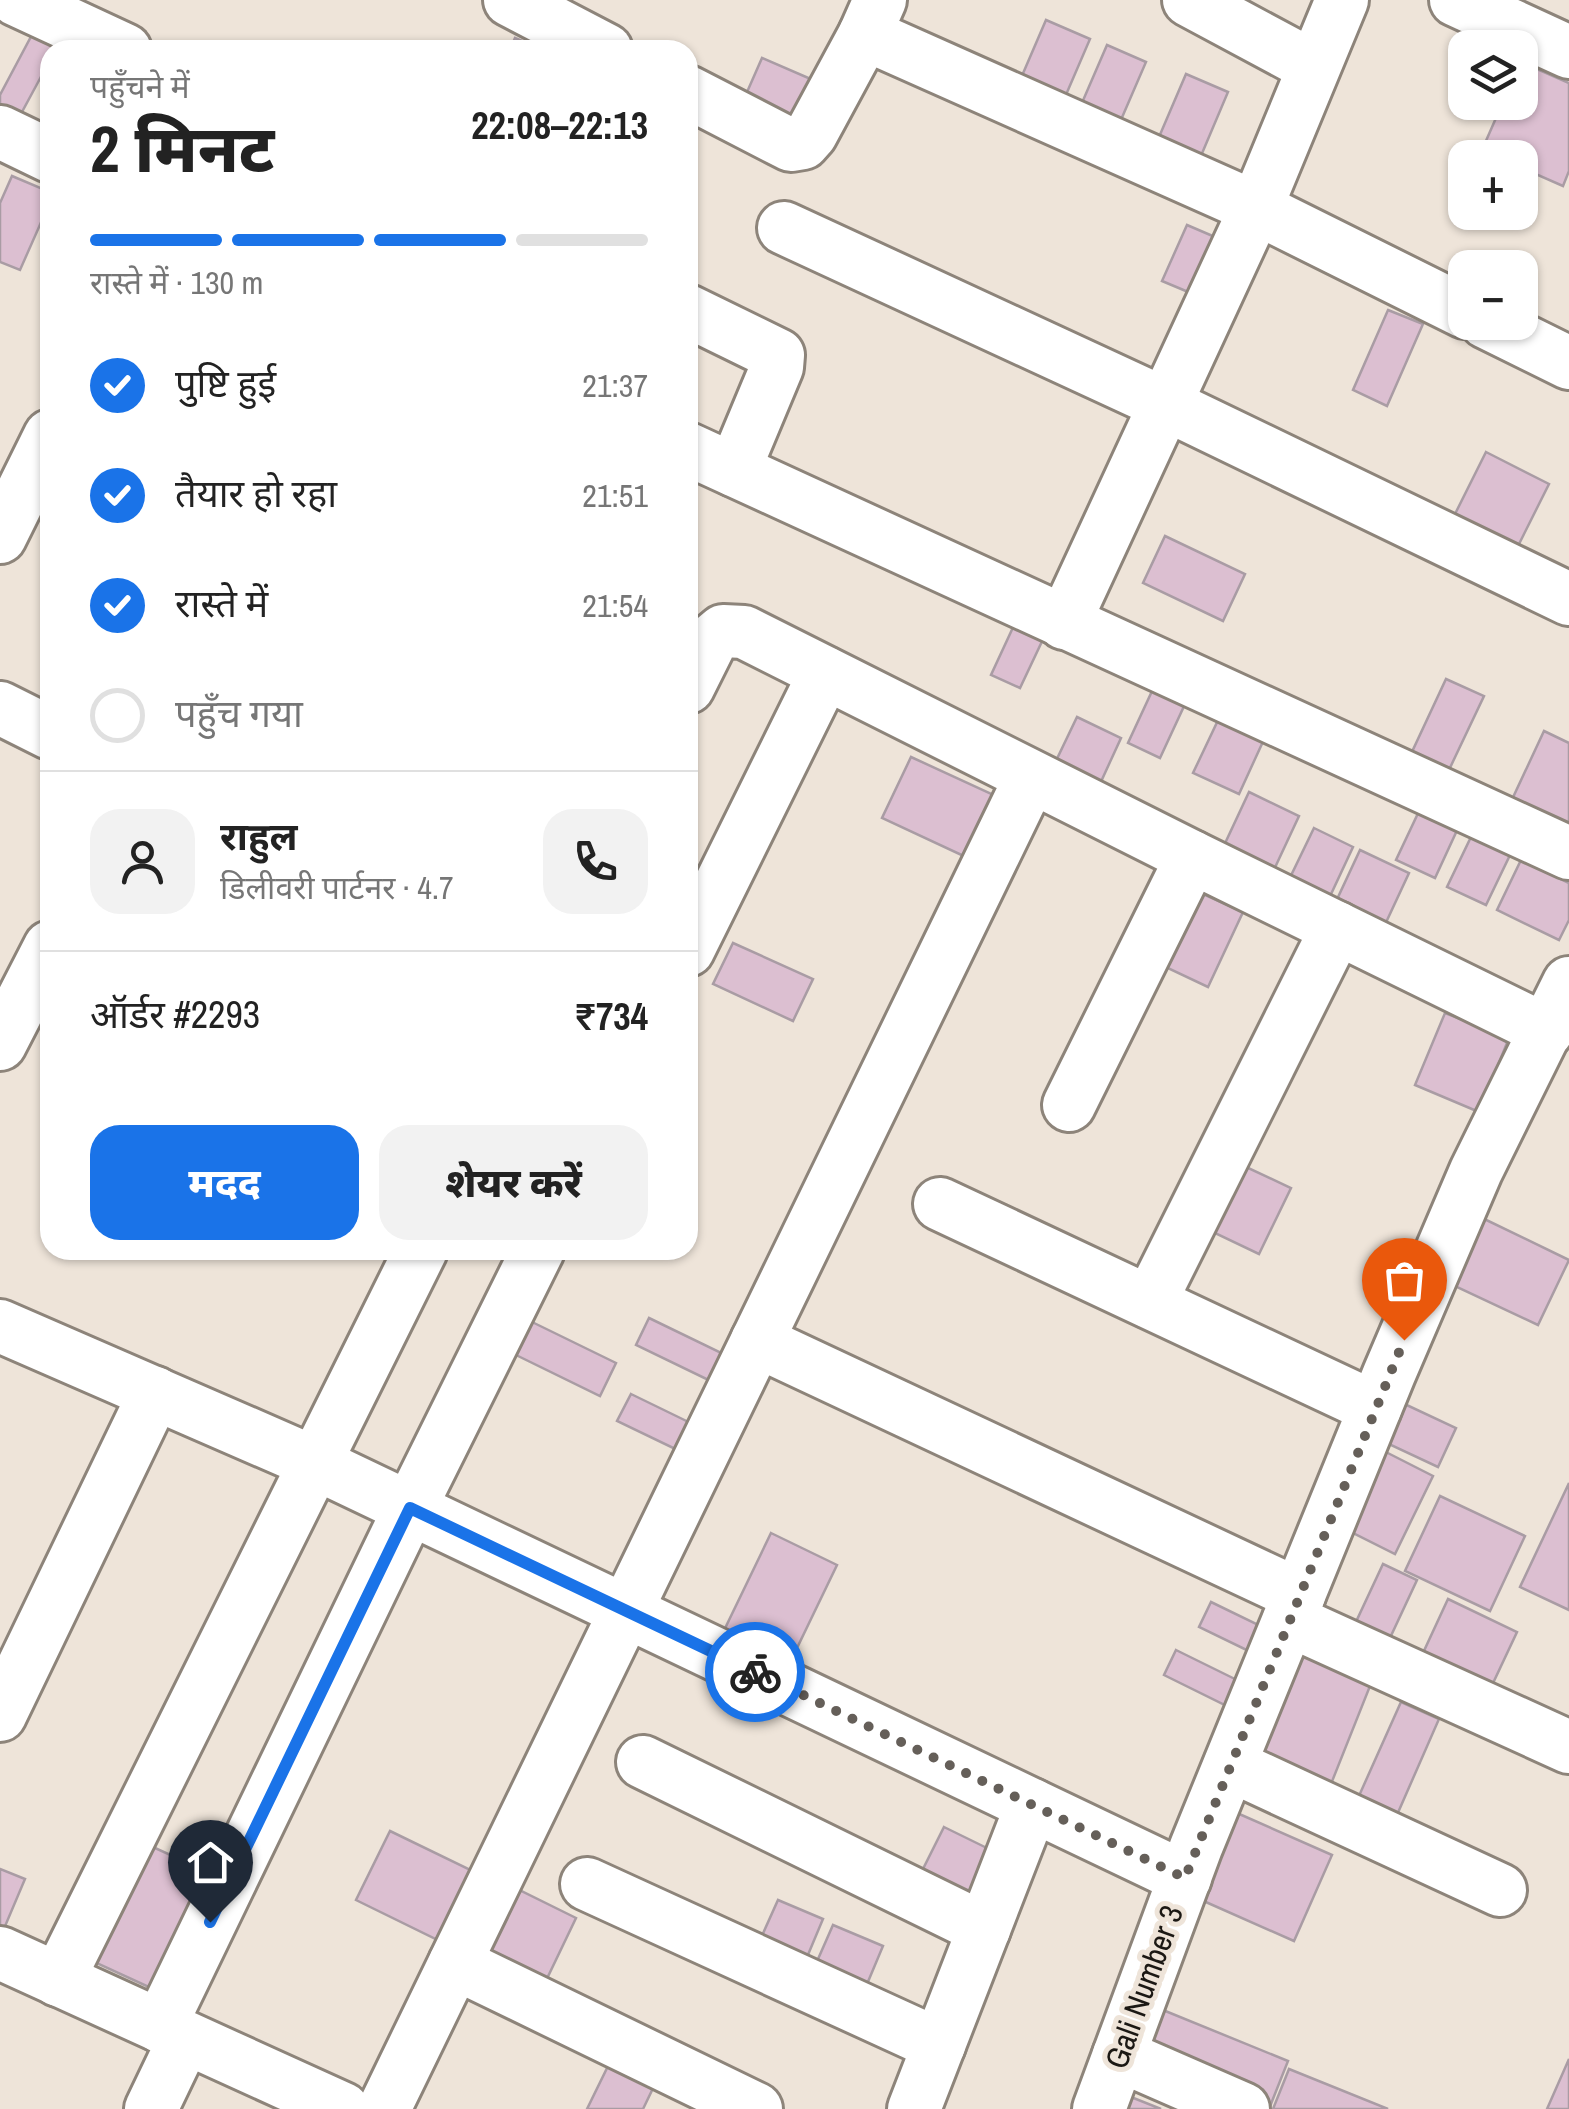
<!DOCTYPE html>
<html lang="hi">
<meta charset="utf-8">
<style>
body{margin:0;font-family:"Archivo Narrow","Noto Sans Devanagari",sans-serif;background:#f2f2f2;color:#222;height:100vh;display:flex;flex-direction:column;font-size:38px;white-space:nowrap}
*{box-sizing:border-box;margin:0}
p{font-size:32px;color:#767676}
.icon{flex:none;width:55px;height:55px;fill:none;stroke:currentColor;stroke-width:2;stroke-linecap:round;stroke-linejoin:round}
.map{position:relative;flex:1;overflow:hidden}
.panel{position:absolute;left:40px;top:40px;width:658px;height:1220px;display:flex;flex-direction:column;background:#fff;border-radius:30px;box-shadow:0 2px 8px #0004}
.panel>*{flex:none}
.tools{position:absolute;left:1448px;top:30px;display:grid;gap:20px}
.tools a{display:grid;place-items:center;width:90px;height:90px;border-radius:20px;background:#fff;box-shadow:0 2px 8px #0004;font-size:50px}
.pin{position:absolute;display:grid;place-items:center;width:85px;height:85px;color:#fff;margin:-102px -42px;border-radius:50% 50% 50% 0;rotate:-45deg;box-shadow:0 0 10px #0007}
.pin .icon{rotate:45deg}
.courier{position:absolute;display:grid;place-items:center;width:100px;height:100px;margin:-50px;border:8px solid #1a73e8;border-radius:50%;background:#fff;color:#222;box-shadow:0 2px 12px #0007}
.overview em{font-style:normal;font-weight:800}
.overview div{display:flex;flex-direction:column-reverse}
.overview{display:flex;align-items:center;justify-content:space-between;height:170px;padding:0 50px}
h1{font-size:65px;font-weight:800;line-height:75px}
.bar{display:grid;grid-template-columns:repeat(4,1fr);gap:15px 10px;align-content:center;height:120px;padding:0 50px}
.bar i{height:12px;border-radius:8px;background:#e0e0e0}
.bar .selected{background:#1a73e8}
.bar p{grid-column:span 4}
.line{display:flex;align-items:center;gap:25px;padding:0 50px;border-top:2px solid #e0e0e0}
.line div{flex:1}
.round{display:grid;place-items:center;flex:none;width:105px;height:105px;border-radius:30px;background:#f2f2f2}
ol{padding:0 50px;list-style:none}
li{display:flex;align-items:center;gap:30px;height:110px}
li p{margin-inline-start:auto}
li .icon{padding:10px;border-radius:50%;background:#1a73e8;color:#fff;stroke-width:4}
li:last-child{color:#767676}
li i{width:55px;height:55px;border:5px solid #e0e0e0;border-radius:50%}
.button{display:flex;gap:20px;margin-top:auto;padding:20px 50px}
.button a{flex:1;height:115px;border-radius:30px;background:#1a73e8;color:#fff;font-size:40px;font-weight:800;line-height:115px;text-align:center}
.button a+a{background:#f2f2f2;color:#222}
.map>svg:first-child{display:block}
.building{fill:#dcbfd1;stroke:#a99ca4;stroke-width:2.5}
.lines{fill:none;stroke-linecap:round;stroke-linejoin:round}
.minor-casing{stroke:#8d847a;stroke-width:58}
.minor{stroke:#fff;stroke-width:52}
.done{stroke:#655f59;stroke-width:10;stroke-dasharray:0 18}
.route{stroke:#1a73e8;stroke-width:12}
.labels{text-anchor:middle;stroke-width:10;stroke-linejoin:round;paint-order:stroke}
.street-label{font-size:32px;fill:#1b1814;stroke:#eee4d9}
</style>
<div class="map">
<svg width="1569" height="2109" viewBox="0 0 1569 2109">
<rect width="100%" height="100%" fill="#eee4d9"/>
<g class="building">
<path d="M1046 20 1090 39 1059 111 1015 92Z"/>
<path d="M34 31 59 44 56 50H50V60L16 123 0 114V95Z"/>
<path d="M515 38 544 50H510Z"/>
<path d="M1107 45 1146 62 1117 129 1078 112Z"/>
<path d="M762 58 813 80 791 131 740 108Z"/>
<path d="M1521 62 1569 83V171L1563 186 1520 167V158H1499L1482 150 1503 102H1520Z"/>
<path d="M1186 74 1228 92 1192 177 1150 158Z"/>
<path d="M12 176 50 192V202L20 270 0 262V203Z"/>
<path d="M1187 225 1229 243 1205 299 1162 281Z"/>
<path d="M1388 310 1423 324 1387 406 1353 390Z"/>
<path d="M1486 452 1549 484 1509 564 1446 532Z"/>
<path d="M1165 536 1245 574 1223 621 1143 583Z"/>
<path d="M1016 621 1045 635 1020 688 991 675Z"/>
<path d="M1446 679 1484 696 1448 772 1411 754Z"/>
<path d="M1153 689 1185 704 1160 758 1128 743Z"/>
<path d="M1221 714 1266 735 1239 794 1193 773Z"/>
<path d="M1077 717 1121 738 1099 786 1054 765Z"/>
<path d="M1544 731 1569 743V833L1509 806Z"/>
<path d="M911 757 996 796 968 858 882 818Z"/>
<path d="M1249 792 1299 816 1271 876 1221 852Z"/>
<path d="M1421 807 1459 826 1435 878 1396 860Z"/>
<path d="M1314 828 1353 847 1325 907 1285 888Z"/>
<path d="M1471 837 1510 855 1486 905 1447 887Z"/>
<path d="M1360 850 1409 873 1382 931 1333 908Z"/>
<path d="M1521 860 1569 883V920L1559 940 1497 910Z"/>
<path d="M1192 889 1243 912 1208 987 1157 963Z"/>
<path d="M733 943 813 979 793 1021 713 984Z"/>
<path d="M1445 1013 1509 1038 1479 1112 1415 1085Z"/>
<path d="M1229 1159 1291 1188 1259 1254 1198 1225Z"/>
<path d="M1476 1215 1569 1260 1538 1325 1444 1281Z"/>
<path d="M649 1318 738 1361 725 1388 636 1345Z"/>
<path d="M530 1321 616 1363 600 1396 514 1354Z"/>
<path d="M631 1394 707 1431 694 1458 617 1421Z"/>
<path d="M1396 1400 1456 1428 1438 1467 1378 1439Z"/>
<path d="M1376 1447 1433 1476 1395 1554 1337 1525Z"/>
<path d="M1569 1483V1610L1520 1587Z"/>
<path d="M1440 1496 1525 1536 1490 1611 1405 1571Z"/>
<path d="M771 1533 837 1565 783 1677 717 1645Z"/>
<path d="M1383 1564 1417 1580 1382 1655 1348 1639Z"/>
<path d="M1448 1599 1517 1632 1486 1698 1417 1666Z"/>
<path d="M1211 1602 1273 1632 1261 1657 1199 1627Z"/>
<path d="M1176 1650 1247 1685 1235 1710 1164 1675Z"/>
<path d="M1296 1650 1372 1681 1329 1789 1252 1759Z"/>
<path d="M1401 1702 1439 1719 1393 1824 1354 1807Z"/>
<path d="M1237 1813 1332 1855 1294 1941 1199 1899Z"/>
<path d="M944 1827 997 1853 976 1895 923 1869Z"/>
<path d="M390 1831 483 1876 450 1946 356 1900Z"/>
<path d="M133 1838 217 1876 164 1994 79 1955Z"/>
<path d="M0 1869 25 1879 3 1931 0 1930Z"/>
<path d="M503 1882 576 1918 541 1991 467 1955Z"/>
<path d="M778 1900 823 1919 802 1969 756 1949Z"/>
<path d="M833 1925 883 1946 862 1996 811 1975Z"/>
<path d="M1158 2008 1288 2061 1269 2109 1139 2056Z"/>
<path d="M1569 2059V2109H1547Z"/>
<path d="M611 2060 656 2082 643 2109H587Z"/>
<path d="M1289 2069 1388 2109H1273Z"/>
<path d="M1126 2095 1161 2109H1120Z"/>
</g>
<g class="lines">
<g class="minor-casing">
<g id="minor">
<path d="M17 0 125 50"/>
<path d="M510 0 606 50"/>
<path d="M880 0 865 34 1256 208 1465 312"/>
<path d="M1189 0 1312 66"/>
<path d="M1456 0 1569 52"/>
<path d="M688 92 781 140 791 145 803 143 811 134 865 34"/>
<path d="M0 132 50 156"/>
<path d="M784 228 1165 404 1569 599"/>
<path d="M688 311 778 355 777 367 734 470"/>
<path d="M1486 322 1569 363"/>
<path d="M688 449 1569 853"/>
<path d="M0 537 50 436"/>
<path d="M1064 623 1256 208 1342 0"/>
<path d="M688 687 711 641 723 631 744 632 1192 857 1547 1031"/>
<path d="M0 708 50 733"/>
<path d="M688 950 825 673"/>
<path d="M0 1044 50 947"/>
<path d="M1069 1105 1192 857"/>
<path d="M940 1204 1375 1408"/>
<path d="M1150 1302 1337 928"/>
<path d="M0 1326 315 1463 421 1250"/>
<path d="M757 1341 1299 1595"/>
<path d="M1289 1620 1569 1747"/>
<path d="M0 1715 155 1393"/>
<path d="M643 1762 984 1929"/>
<path d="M1230 1765 1500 1890"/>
<path d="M587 1884 939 2045"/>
<path d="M0 1953 343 2109"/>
<path d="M455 1963 756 2109"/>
<path d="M58 1980 315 1463 1185 1878"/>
<path d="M160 2026 410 1508 538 1250"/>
<path d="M1119 2055 1243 2109"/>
<path d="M151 2109 185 2038"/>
<path d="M384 2109 1031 777"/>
<path d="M914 2109 1032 1805"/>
<path d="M1099 2109 1196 1847 1389 1374 1476 1171 1569 983"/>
</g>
</g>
<use href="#minor" class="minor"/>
</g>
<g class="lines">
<path class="done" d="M755 1672 1185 1878 1404 1340"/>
<path class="route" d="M210 1922 410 1508 755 1672"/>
</g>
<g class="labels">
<g class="street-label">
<text transform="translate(1144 1987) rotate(-70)" y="11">Gali Number 3</text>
</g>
</g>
</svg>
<div class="tools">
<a><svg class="icon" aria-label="layers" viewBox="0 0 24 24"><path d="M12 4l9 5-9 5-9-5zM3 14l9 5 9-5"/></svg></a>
<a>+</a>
<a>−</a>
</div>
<div class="pin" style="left:1404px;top:1340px;background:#ea580c"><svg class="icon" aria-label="bag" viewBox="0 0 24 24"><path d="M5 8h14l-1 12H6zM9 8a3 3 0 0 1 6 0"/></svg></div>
<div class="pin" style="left:210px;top:1922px;background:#1f2937"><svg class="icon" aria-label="home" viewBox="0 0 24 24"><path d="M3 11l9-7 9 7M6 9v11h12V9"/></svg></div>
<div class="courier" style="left:755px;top:1672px"><svg class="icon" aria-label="bike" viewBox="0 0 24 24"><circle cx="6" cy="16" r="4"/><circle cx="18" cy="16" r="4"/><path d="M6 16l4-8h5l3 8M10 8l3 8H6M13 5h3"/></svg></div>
<section class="panel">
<div class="overview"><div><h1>2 मिनट</h1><p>पहुँचने में</p></div><em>22:08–22:13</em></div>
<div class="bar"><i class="selected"></i><i class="selected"></i><i class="selected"></i><i></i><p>रास्ते में · 130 m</p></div>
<ol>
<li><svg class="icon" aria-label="check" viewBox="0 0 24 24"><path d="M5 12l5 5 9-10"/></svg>पुष्टि हुई<p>21:37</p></li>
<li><svg class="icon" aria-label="check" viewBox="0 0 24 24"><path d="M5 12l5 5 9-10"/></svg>तैयार हो रहा<p>21:51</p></li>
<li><svg class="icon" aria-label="check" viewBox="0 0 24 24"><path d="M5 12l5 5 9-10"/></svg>रास्ते में<p>21:54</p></li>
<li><i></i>पहुँच गया</li>
</ol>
<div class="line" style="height:180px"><a class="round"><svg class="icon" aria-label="person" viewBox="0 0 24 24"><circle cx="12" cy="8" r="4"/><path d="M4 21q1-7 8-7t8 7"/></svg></a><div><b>राहुल</b><p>डिलीवरी पार्टनर · 4.7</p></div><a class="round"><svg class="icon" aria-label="phone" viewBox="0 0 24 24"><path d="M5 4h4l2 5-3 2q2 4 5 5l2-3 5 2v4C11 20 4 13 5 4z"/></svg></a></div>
<div class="line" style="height:130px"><div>ऑर्डर #2293</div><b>₹734</b></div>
<div class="button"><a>मदद</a><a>शेयर करें</a></div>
</section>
</div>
